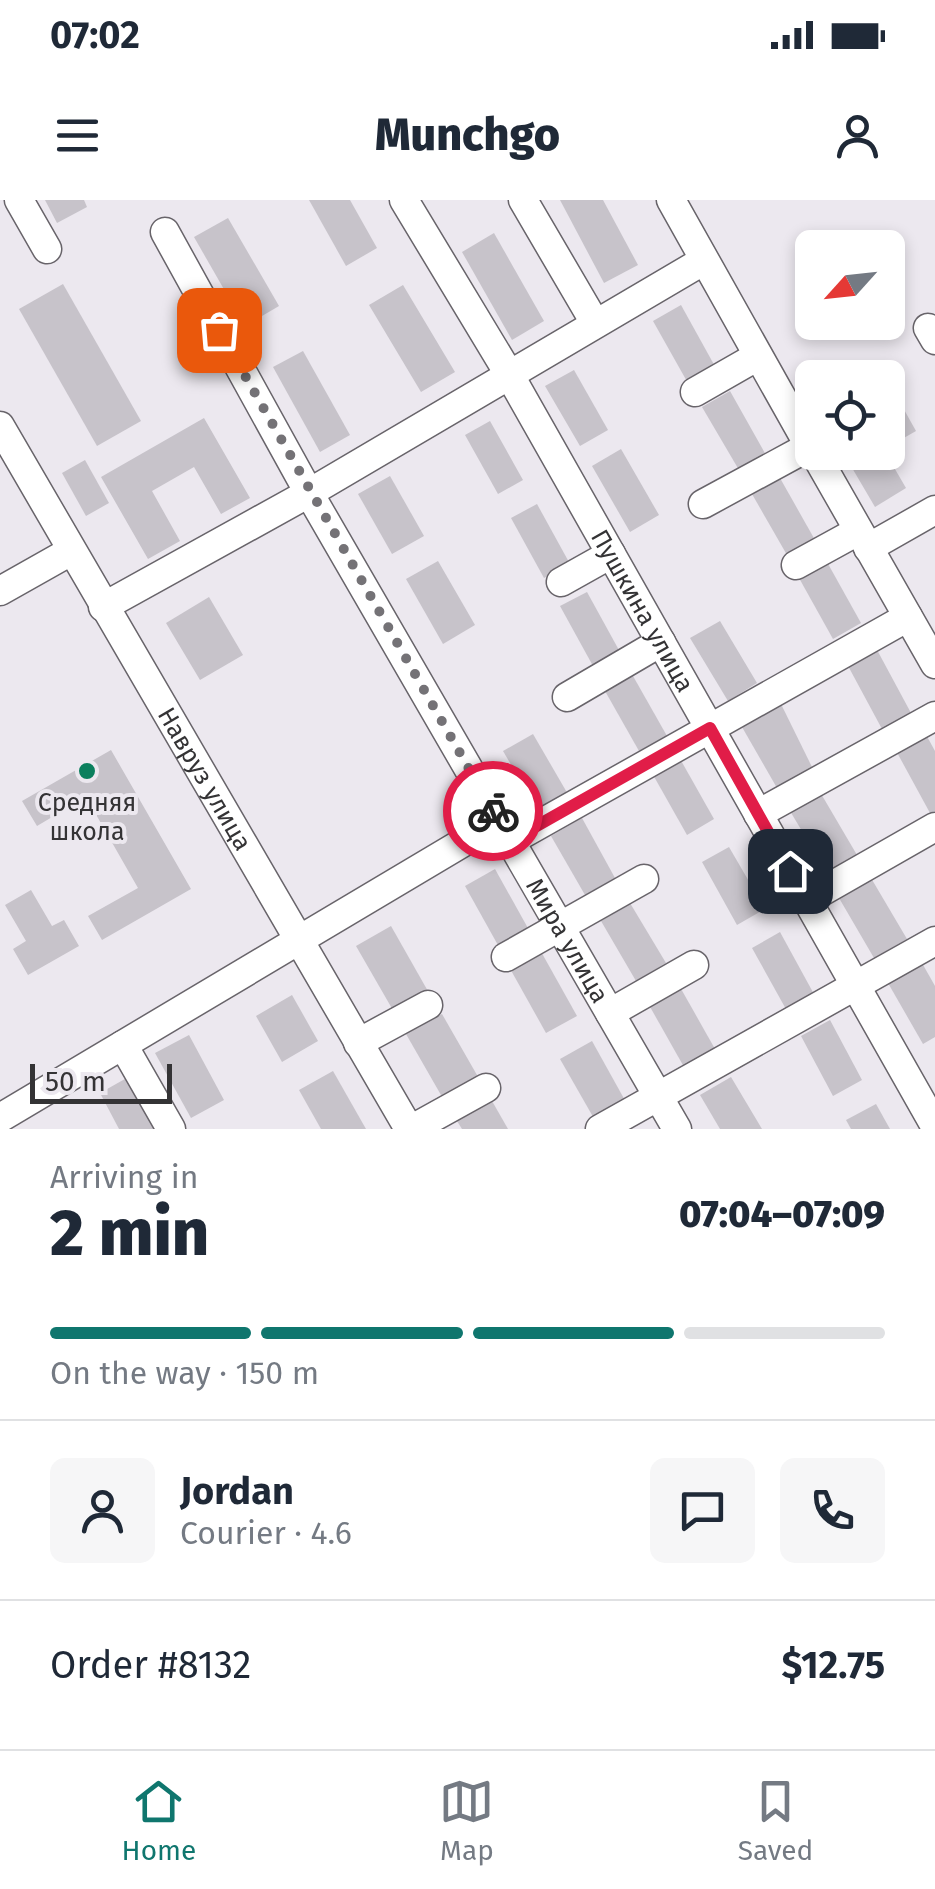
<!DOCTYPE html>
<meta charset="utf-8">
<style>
body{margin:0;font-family:"Fira Sans",sans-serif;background:#f6f6f7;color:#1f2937;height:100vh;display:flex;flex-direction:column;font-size:38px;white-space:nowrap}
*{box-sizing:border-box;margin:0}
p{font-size:32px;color:#747a83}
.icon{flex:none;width:55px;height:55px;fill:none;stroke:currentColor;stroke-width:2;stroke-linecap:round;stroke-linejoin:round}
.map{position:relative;height:929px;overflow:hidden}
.sheet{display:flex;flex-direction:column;background:#fff;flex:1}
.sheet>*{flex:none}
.needle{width:65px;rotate:243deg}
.buttons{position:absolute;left:795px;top:30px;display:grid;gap:20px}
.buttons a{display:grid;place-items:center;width:110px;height:110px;border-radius:15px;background:#fff;box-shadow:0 5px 15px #0003;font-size:50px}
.scale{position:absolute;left:30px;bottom:25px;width:142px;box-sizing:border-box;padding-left:10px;border:5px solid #343335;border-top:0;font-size:28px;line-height:35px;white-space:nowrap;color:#343335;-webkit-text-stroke:8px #ece8ef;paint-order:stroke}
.pin{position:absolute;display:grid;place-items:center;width:85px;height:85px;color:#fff;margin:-42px;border-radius:20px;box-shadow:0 5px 15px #0006}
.courier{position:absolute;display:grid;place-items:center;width:100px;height:100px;margin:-50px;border:8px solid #e11d48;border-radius:50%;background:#fff;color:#222;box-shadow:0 2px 12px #0007}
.head em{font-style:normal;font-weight:800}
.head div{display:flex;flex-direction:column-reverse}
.head{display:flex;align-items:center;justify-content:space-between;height:170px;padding:0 50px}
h1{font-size:65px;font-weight:800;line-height:75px}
.bar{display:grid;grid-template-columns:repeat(4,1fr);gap:15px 10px;align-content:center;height:120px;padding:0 50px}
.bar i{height:12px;border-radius:8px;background:#e0e1e3}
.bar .on{background:#0f766e}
.bar p{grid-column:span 4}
.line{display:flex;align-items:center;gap:25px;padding:0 50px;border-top:2px solid #e0e1e3}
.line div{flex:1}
.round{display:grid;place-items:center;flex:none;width:105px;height:105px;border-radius:15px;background:#f6f6f7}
.status{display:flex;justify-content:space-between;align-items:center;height:70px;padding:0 50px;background:#fff;direction:ltr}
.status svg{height:28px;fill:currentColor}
header{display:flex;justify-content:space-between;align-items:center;height:130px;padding:0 50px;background:#fff;font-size:45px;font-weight:800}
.tabs{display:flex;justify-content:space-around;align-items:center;height:140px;border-top:2px solid #e0e1e3;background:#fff;font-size:28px;color:#747a83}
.tabs a{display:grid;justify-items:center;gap:5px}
.tabs .on{color:#0f766e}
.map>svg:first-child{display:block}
.building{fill:#c7c3ca}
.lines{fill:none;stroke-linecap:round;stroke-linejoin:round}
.minor-casing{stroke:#68646a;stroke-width:31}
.minor{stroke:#fff;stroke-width:28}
.done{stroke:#747276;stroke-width:10;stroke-dasharray:0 18}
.route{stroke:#e11d48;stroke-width:12}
.poi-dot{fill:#0b7f5d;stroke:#ece8ef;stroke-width:4}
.labels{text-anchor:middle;stroke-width:8;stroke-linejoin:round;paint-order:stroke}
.street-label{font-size:25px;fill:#343335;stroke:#ece8ef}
.poi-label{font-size:25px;fill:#343335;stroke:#ece8ef}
</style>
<div class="status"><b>07:02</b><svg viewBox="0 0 49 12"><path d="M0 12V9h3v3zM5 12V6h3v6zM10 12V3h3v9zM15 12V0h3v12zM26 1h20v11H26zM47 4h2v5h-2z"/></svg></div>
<header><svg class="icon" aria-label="menu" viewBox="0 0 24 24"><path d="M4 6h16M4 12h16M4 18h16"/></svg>Munchgo<svg class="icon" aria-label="person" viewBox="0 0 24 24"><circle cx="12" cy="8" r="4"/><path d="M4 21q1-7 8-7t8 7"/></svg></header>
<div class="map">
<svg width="935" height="929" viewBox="0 0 935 929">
<rect width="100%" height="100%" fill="#ece8ef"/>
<g class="building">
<path d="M45 0H84L87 7 57 23Z"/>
<path d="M309 0H350L377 48 346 66Z"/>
<path d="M560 0H603L638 65 604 83Z"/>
<path d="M228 18 279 106 245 126 194 37Z"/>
<path d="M494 33 544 121 512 140 462 52Z"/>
<path d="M63 84 141 221 97 246 19 109Z"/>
<path d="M403 85 455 172 421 192 369 105Z"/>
<path d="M681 105 717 170 689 185 653 121Z"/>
<path d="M303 151 350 235 320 252 273 167Z"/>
<path d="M574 170 608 230 580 246 545 186Z"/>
<path d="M888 181 916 231 888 247Z"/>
<path d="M730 191 766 255 739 270 702 207Z"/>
<path d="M204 218 250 298 221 314 194 267 152 291 180 341 148 359 101 277Z"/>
<path d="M490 221 523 280 498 294 465 235Z"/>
<path d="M621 249 659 315 630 332 592 266Z"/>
<path d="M863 252H885L906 288 875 307 848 261Z"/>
<path d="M85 260 109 303 86 316 62 273Z"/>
<path d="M390 276 424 336 392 354 358 294Z"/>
<path d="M780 278 815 340 787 355 752 294Z"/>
<path d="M537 304 570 364 544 378 511 318Z"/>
<path d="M438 361 475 425 443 444 406 379Z"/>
<path d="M827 362 861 423 833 439 799 378Z"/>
<path d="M587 392 620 452 593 466 560 406Z"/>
<path d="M209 397 243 455 200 480 166 423Z"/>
<path d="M720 421 757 483 728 501 690 438Z"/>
<path d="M876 448 911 513 882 529 847 464Z"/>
<path d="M633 476 667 536 639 551 605 491Z"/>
<path d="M781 504 812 567 777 588 742 527Z"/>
<path d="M924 531 935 551V611L930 613 894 547Z"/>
<path d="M533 534 569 596 539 613 503 551Z"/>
<path d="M111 550 191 689 102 740 88 716 138 688 86 597 37 626 22 601Z"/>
<path d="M679 557 714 619 687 635 652 573Z"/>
<path d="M820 592 857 655 827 673 790 611Z"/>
<path d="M582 618 615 678 585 695 551 636Z"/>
<path d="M729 647 765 709 737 725 702 662Z"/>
<path d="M495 669 529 730 499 747 465 686Z"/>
<path d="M871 678 907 739 874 758 839 698Z"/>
<path d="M31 690 52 726 64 720 79 746 28 775 13 749 26 741 5 705Z"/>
<path d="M630 703 666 763 636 781 601 721Z"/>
<path d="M391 726 429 793 394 812 356 746Z"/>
<path d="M780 732 815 796 787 811 752 748Z"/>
<path d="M539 748 577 816 546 833 508 765Z"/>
<path d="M922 763 935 786V837L923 844 888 783Z"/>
<path d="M680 787 715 849 684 867 649 805Z"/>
<path d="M292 795 318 841 282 862 256 816Z"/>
<path d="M442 814 481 882 445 902 406 834Z"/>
<path d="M830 820 862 880 833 896 801 836Z"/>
<path d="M189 835 224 900 191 918 155 853Z"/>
<path d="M592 841 627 904 596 922 560 859Z"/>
<path d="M333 871 366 929H321L299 890Z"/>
<path d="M132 875 161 929H119L100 893Z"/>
<path d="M731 877 762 929H720L700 895Z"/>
<path d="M492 901 508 929H462L457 921Z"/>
<path d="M876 904 890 929H851L846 920Z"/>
</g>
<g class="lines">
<g class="minor-casing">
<g id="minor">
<path d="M19 0 47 49"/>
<path id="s1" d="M404 0 509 174 935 926"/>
<path d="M523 0 595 123"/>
<path d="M671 0 812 251"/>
<path id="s2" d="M165 32 309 293 677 929"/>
<path d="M928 128 935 140"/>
<path d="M695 192 758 156"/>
<path id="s3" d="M0 226 409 929"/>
<path d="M814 252 935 464"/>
<path d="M703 304 810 246"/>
<path d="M868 348 935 310"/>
<path d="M796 365 858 331"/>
<path d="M561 382 611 354"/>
<path d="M0 391 71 351"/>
<path d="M103 407 309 293 703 61"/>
<path d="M567 497 661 442"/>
<path d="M758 614 935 516"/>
<path d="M510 641 908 417"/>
<path d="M807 700 935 627"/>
<path d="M506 757 644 679"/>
<path d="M610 813 694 765"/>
<path d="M358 843 428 805"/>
<path d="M123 845 171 929"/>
<path d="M0 918 499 621"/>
<path d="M412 929 486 888"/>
<path d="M600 929 935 741"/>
</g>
</g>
<use href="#minor" class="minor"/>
</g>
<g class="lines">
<path class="done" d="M219 130 493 611"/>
<path class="route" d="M493 611 510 641 710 528 790 671"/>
</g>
<circle class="poi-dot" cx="87" cy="571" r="10"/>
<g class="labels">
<g class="street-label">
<text dy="9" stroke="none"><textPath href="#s1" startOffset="475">Пушкина улица</textPath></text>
<text dy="9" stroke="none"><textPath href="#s3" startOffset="408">Навруз улица</textPath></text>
<text dy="9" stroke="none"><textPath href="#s2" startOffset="815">Мира улица</textPath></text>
</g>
<g class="poi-label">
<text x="87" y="611">Средняя<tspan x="87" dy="29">школа</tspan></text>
</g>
</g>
</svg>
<div class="buttons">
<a><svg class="needle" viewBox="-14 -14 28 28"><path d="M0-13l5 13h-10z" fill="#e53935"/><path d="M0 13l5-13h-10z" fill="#747a83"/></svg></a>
<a><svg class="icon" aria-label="locate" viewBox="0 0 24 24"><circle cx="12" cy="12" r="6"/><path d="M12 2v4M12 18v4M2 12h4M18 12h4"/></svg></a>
</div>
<div class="scale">50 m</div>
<div class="pin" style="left:219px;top:130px;background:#ea580c"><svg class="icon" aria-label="bag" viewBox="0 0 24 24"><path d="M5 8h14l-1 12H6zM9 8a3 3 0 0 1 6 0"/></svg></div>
<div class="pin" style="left:790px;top:671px;background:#1f2937"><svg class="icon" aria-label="home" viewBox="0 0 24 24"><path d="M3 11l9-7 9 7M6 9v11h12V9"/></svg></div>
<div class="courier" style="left:493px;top:611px"><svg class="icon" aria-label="bike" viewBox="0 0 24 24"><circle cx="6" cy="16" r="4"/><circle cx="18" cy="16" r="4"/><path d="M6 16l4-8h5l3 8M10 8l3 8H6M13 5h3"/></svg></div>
</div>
<section class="sheet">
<div class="head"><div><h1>2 min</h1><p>Arriving in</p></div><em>07:04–07:09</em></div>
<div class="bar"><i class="on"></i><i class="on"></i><i class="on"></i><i></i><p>On the way · 150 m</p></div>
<div class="line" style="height:180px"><a class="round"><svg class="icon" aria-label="person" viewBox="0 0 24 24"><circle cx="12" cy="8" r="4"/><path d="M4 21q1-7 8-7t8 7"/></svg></a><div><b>Jordan</b><p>Courier · 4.6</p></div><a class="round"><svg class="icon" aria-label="chat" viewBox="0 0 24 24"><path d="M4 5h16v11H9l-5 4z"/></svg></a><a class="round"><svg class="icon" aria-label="phone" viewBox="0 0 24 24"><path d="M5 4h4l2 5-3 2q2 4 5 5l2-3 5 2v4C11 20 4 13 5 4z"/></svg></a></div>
<div class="line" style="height:130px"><div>Order #8132</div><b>$12.75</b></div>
</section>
<nav class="tabs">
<a class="on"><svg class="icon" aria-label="home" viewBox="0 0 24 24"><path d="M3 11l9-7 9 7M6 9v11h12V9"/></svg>Home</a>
<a><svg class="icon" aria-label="map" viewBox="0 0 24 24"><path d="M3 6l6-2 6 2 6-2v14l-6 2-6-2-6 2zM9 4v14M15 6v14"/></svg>Map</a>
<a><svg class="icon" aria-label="saved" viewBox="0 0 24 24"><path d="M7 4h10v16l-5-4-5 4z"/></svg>Saved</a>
</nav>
